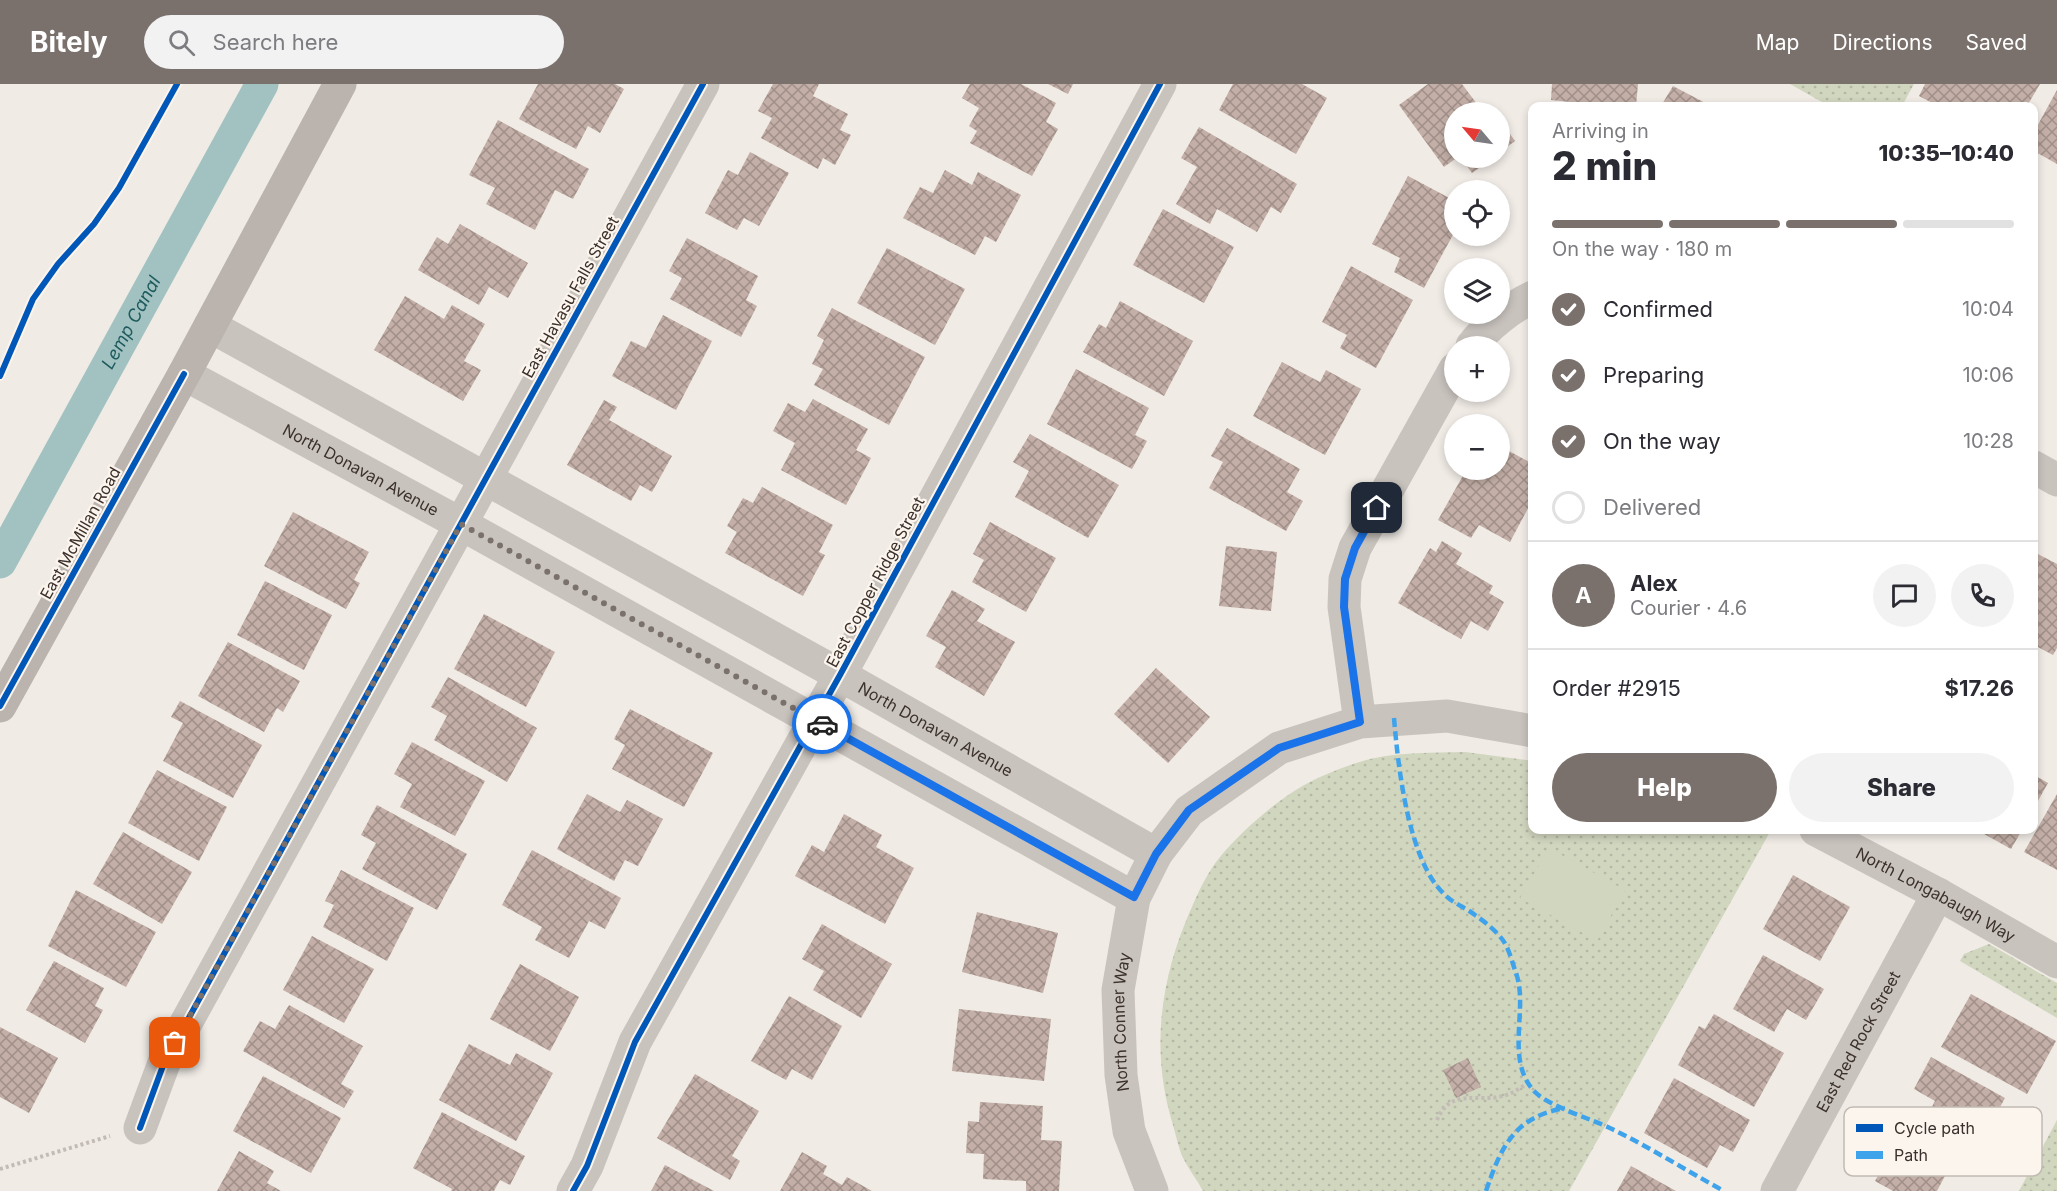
<!DOCTYPE html>
<meta charset="utf-8">
<style>
body{margin:0;font-family:Inter,sans-serif;background:#f2f2f3;color:#2b2b33;height:100vh;display:flex;flex-direction:column;font-size:22px;white-space:nowrap}
*{box-sizing:border-box;margin:0}
p{font-size:20px;color:#7c7c81}
.icon{flex:none;width:33px;height:33px;fill:none;stroke:currentColor;stroke-width:2;stroke-linecap:round;stroke-linejoin:round}
.map{position:relative;flex:1;overflow:hidden}
.details{position:absolute;left:1528px;top:18px;width:510px;height:732px;display:flex;flex-direction:column;background:#fff;border-radius:12px;box-shadow:0 3px 9px #0003}
.details>*{flex:none}
.needle{width:39px;rotate:299deg}
.controls{position:absolute;left:1444px;top:18px;display:grid;gap:12px}
.controls a{display:grid;place-items:center;width:66px;height:66px;border-radius:50%;background:#fff;box-shadow:0 3px 9px #0003;font-size:30px}
.pin{position:absolute;display:grid;place-items:center;width:51px;height:51px;color:#fff;margin:-26px;border-radius:12px;box-shadow:0 3px 9px #0006}
.courier{position:absolute;display:grid;place-items:center;width:60px;height:60px;margin:-30px;border:4px solid #1a73e8;border-radius:50%;background:#fff;color:#222;box-shadow:0 2px 8px #0007}
.overview em{font-style:normal;font-weight:800}
.overview div{display:flex;flex-direction:column-reverse}
.overview{display:flex;align-items:center;justify-content:space-between;height:102px;padding:0 24px}
h1{font-size:39px;font-weight:800;line-height:45px}
.bar{display:grid;grid-template-columns:repeat(4,1fr);gap:9px 6px;align-content:center;height:72px;padding:0 24px}
.bar i{height:8px;border-radius:4px;background:#e1e1e2}
.bar .active{background:#7a716c}
.bar p{grid-column:span 4}
.line{display:flex;align-items:center;gap:15px;padding:0 24px;border-top:2px solid #e1e1e2}
.line div{flex:1}
.round{display:grid;place-items:center;flex:none;width:63px;height:63px;border-radius:32px;background:#f2f2f3}
ol{padding:0 24px;list-style:none}
li{display:flex;align-items:center;gap:18px;height:66px}
li p{margin-inline-start:auto}
li .icon{padding:6px;border-radius:50%;background:#7a716c;color:#fff;stroke-width:4}
li:last-child{color:#7c7c81}
li i{width:33px;height:33px;border:3px solid #e1e1e2;border-radius:50%}
.action{display:flex;gap:12px;margin-top:auto;padding:12px 24px}
.action a{flex:1;height:69px;border-radius:36px;background:#7a716c;color:#fff;font-size:24px;font-weight:800;line-height:69px;text-align:center}
.action a+a{background:#f2f2f3;color:#2b2b33}
header{display:flex;align-items:center;gap:36px;box-sizing:border-box;height:84px;padding:0 30px;background:#7a716c;color:#fff}
header strong{font-size:28px}
nav{display:flex;gap:33px;margin-inline-start:auto;font-size:21px}
.search{width:420px;height:54px;background:#f2f2f3;display:flex;align-items:center;gap:15px;box-sizing:border-box;padding:0 21px;border-radius:33px;color:#7c7c81;font-size:22px}
.map>svg:first-child{display:block}
.park{fill:url(#park-dots)}
.garden{fill:#d1d6bf}
.lines{fill:none;stroke-linecap:round;stroke-linejoin:round}
.canal{stroke:#a1c2c1;stroke-width:33}
.building{fill:url(#building-cross-hatch)}
.path{stroke:#c2bbb6;stroke-width:4;stroke-dasharray:3 3;stroke-linecap:butt}
.street{stroke:#c9c3be;stroke-width:33}
.secondary{stroke:#bab3ae;stroke-width:33}
.quiet{stroke:#3fa3eb;stroke-width:4.5;stroke-dasharray:9 4.5;stroke-linecap:butt}
.cycleway-casing{stroke:#fbf5ee;stroke-width:10}
.cycleway{stroke:#0057b8;stroke-width:6}
.done{stroke:#7a716c;stroke-width:6;stroke-dasharray:0 10.8}
.route{stroke:#1a73e8;stroke-width:8}
.labels{text-anchor:middle;stroke-width:4.5;stroke-linejoin:round;paint-order:stroke}
.street-label{font-size:16px;fill:#3b302b;stroke:#fbf5ee}
.water-label{font-size:18px;font-style:italic;fill:#1f5a5e;stroke:#fbf5ee}
.key{fill:#fbf5ee;stroke:#c1bab4;stroke-width:1.5}
.key-label{font-size:16px;fill:#3b302b}
</style>
<header>
<strong>Bitely</strong>
<div class="search"><svg class="icon" aria-label="search" viewBox="0 0 24 24"><circle cx="10" cy="10" r="6"/><path d="M15 15l6 6"/></svg>Search here</div>
<nav><a>Map</a><a>Directions</a><a>Saved</a></nav>
</header>
<div class="map">
<svg width="2057" height="1107" viewBox="0 0 2057 1107">
<defs>
<pattern id="park-dots" width="8" height="8" patternUnits="userSpaceOnUse" patternTransform="scale(1.5)"><rect width="8" height="8" fill="#d1d6bf"/><path d="M2 2h.1M6 6h.1" fill="none" stroke="#b4b8a4" stroke-width="1.8" stroke-linecap="round"/></pattern>
<pattern id="building-cross-hatch" width="8" height="8" patternUnits="userSpaceOnUse" patternTransform="scale(1.5)"><rect width="8" height="8" fill="#c3afa7"/><path d="M0 0l8 8M0 8l8-8" fill="none" stroke="#a08f88"/></pattern>
</defs>
<rect width="100%" height="100%" fill="#f0ebe5"/>
<g class="park">
<path d="M1790 0H1914L1902 22H1829Z"/>
<path d="M1465 668 1533 677V746H1771L1569 1107H1203C1197 1096 1188 1084 1182 1072 1178 1062 1176 1051 1173 1041 1150 967 1160 895 1191 825 1199 807 1207 789 1220 773 1241 747 1280 713 1310 698 1325 690 1354 679 1370 675 1400 668 1434 669 1465 668Z"/>
<path d="M1989 860 2057 899V934L1960 877 1964 870Z"/>
<path d="M2057 1036V1107H2019Z"/>
</g>
<path class="garden" d="M1549 764 1625 806 1597 857 1520 814Z"/>
<g class="lines">
<path class="canal" id="s1" d="M0 478 262 0"/>
</g>
<g class="building">
<path d="M538 0H615L624 5 600 49 588 42 576 65 519 35Z"/>
<path d="M773 0H819L813 12 848 30 840 46 851 51 835 81 823 74 818 85 761 54 772 34 758 27Z"/>
<path d="M970 0H1021L1056 19 1046 38 1058 45 1032 92 970 59 977 47 969 42 979 24 962 14Z"/>
<path d="M1048 0H1073L1068 10Z"/>
<path d="M1233 0H1302L1327 14 1296 70 1219 26Z"/>
<path d="M1428 0H1462L1483 28 1490 23 1494 28H1455V75L1444 83 1399 21Z"/>
<path d="M1552 0H1638L1636 22H1608L1551 16Z"/>
<path d="M1925 0H2040L2027 22H2015L2010 19 2008 22H1938L1919 12Z"/>
<path d="M1673 2 1711 22H1661Z"/>
<path d="M2057 6V80L2034 67V48Z"/>
<path d="M498 36 589 85 573 115 555 106 535 146 486 120 495 104 469 91Z"/>
<path d="M1500 36 1515 57 1500 68Z"/>
<path d="M1199 43 1297 100 1281 129 1271 123 1257 148 1217 125 1210 140 1176 120 1197 83 1181 74Z"/>
<path d="M750 68 789 89 759 142 744 134 737 146 705 129 728 86 738 91Z"/>
<path d="M1461 74H1493L1472 89Z"/>
<path d="M945 86 972 101 978 88 1021 111 996 158 985 152 975 171 903 134 920 103 933 109Z"/>
<path d="M1408 92 1455 117V147L1424 204 1394 188 1400 174 1372 160Z"/>
<path d="M1163 125 1234 163 1204 219 1133 181Z"/>
<path d="M460 140 528 179 508 214 489 203 479 221 418 186 437 153 448 160Z"/>
<path d="M687 154 758 192 746 216 757 222 741 253 670 215 682 194 669 187Z"/>
<path d="M887 164 965 205 935 261 857 219Z"/>
<path d="M1351 182 1413 216 1376 284 1340 264 1347 251 1322 238Z"/>
<path d="M405 212 444 235 452 221 485 240 464 277 481 286 463 317 374 266Z"/>
<path d="M1120 217 1193 257 1164 312 1083 268 1099 240 1106 244Z"/>
<path d="M832 224 925 273 889 341 814 301 823 285 812 280 824 256 817 252Z"/>
<path d="M663 231 712 257 676 326 612 292 631 257 646 264Z"/>
<path d="M1282 278 1320 298 1326 286 1361 305 1325 371 1253 332Z"/>
<path d="M1076 285 1149 324 1135 351 1147 357 1132 385 1047 340Z"/>
<path d="M813 315 868 345 856 366 871 374 846 421 781 386 795 359 773 347 788 319 805 328Z"/>
<path d="M604 316 617 323 609 336 672 372 652 408 640 401 631 417 567 381Z"/>
<path d="M1227 344 1300 385 1287 408 1303 417 1286 447 1209 404 1223 378 1211 372Z"/>
<path d="M1030 350 1119 401 1088 454 1015 413 1029 387 1013 378Z"/>
<path d="M1500 362 1533 380V415L1510 458 1479 441 1471 454 1438 436 1465 388 1476 394 1480 386H1500Z"/>
<path d="M762 403 833 441 819 468 825 471 803 512 725 469 737 448 727 442 743 414 753 419Z"/>
<path d="M293 428 369 468 354 496 360 499 346 525 264 482Z"/>
<path d="M990 438 1056 474 1026 528 972 498 984 476 973 470Z"/>
<path d="M1442 457 1462 469 1456 480 1493 502 1489 509 1504 518 1488 547 1471 537 1461 555 1398 519 1430 464 1436 468Z"/>
<path d="M1226 462 1277 468 1271 527 1219 522Z"/>
<path d="M2034 468 2057 480V564L2053 571 2034 561Z"/>
<path d="M265 497 332 531 304 586 237 551Z"/>
<path d="M952 506 985 525 977 537 1015 558 984 612 935 583 946 563 926 552Z"/>
<path d="M484 530 555 568 526 623 454 585Z"/>
<path d="M228 558 300 597 283 628 277 624 264 648 198 612Z"/>
<path d="M1156 584 1210 633 1168 679 1114 630Z"/>
<path d="M448 593 537 644 507 698 434 656 447 632 431 623Z"/>
<path d="M180 617 262 661 233 714 163 677 183 639 171 633Z"/>
<path d="M630 625 713 669 684 723 612 685 625 661 614 655Z"/>
<path d="M412 658 485 697 455 752 400 723 412 700 394 690Z"/>
<path d="M157 686 227 723 199 777 128 739Z"/>
<path d="M2034 691 2048 699 2034 724Z"/>
<path d="M587 710 620 728 627 716 663 735 638 782 625 776 614 797 557 765Z"/>
<path d="M2057 710V786L2024 768Z"/>
<path d="M377 721 467 770 437 826 362 785 376 759 361 751Z"/>
<path d="M844 730 882 751 876 763 914 784 885 840 795 792 812 761 824 768Z"/>
<path d="M1977 746H2022L2011 765Z"/>
<path d="M123 748 192 788 162 840 93 800Z"/>
<path d="M532 766 621 814 605 845 589 837 569 874 535 856 542 843 502 821Z"/>
<path d="M341 786 414 824 387 877 323 843 334 821 325 817Z"/>
<path d="M1793 791 1850 823 1820 877 1763 845Z"/>
<path d="M76 806 156 848 126 903 48 862Z"/>
<path d="M977 828 1058 849 1043 909 962 888Z"/>
<path d="M822 840 892 880 861 934 813 906 824 887 802 875Z"/>
<path d="M312 852 374 885 344 939 283 906Z"/>
<path d="M1763 871 1824 905 1806 936 1787 925 1774 948 1733 925Z"/>
<path d="M54 877 104 904 95 922 103 926 85 959 26 926Z"/>
<path d="M520 880 579 913 550 967 490 935Z"/>
<path d="M1971 910 2056 957 2027 1010 1941 963Z"/>
<path d="M789 912 842 942 812 996 792 985 786 996 751 977Z"/>
<path d="M289 921 363 962 341 1000 354 1007 344 1024 243 967 260 937 275 945Z"/>
<path d="M959 925 1051 935 1044 997 952 987Z"/>
<path d="M1714 930 1784 969 1754 1023 1678 981 1699 942 1705 945Z"/>
<path d="M0 943 58 974 29 1029 0 1013Z"/>
<path d="M469 960 510 981 516 969 553 989 516 1057 439 1016Z"/>
<path d="M1931 973 2005 1014 1976 1067 1924 1037 1935 1017 1914 1005Z"/>
<path d="M1468 974 1481 1003 1456 1014 1443 986Z"/>
<path d="M695 990 759 1027 732 1072 740 1077 730 1096 657 1054Z"/>
<path d="M263 992 341 1034 311 1089 233 1047Z"/>
<path d="M1674 994 1750 1036 1733 1068 1720 1061 1707 1084 1644 1049Z"/>
<path d="M980 1018 1043 1022 1041 1056 1062 1057 1059 1107H1026V1097L983 1095 984 1070 966 1069 968 1037 979 1038Z"/>
<path d="M442 1028 525 1072 510 1101 500 1096 494 1107H451L452 1105 413 1084Z"/>
<path d="M1904 1045 1955 1073 1937 1107H1893L1875 1097Z"/>
<path d="M239 1067 274 1087 267 1099 281 1107H217Z"/>
<path d="M802 1068 827 1082 823 1090 842 1101 847 1093 872 1107H780Z"/>
<path d="M665 1081 714 1107H651Z"/>
<path d="M1631 1082 1676 1107H1617Z"/>
</g>
<g class="lines">
<g class="path">
<path d="M1437 1036C1451 1003 1477 1019 1503 1012 1512 1010 1520 1004 1528 999"/>
<path d="M0 1085 110 1052"/>
</g>
<g class="street">
<path id="s2" d="M210 242 840 591 1156 770"/>
<path d="M1472 262C1487 242 1510 224 1533 213"/>
<path id="s3" d="M184 290 461 440 1134 814"/>
<path d="M2034 383 2057 396"/>
<path d="M1360 638 1344 523 1345 495 1355 464 1455 285"/>
<path id="s4" d="M1816 746 1938 810 2057 878"/>
<path d="M140 1044 164 979 703 0"/>
<path d="M573 1107 587 1082 635 958 840 591 1160 0"/>
<path id="s5" d="M1152 1107 1129 1047 1121 991 1118 906 1134 814 1156 770 1189 727 1279 664 1360 638 1447 632 1533 647"/>
<path id="s6" d="M1777 1107 1938 810"/>
</g>
<path class="secondary" d="M0 622 184 290 340 0"/>
<g class="quiet">
<path d="M1394 634C1398 682 1408 777 1445 811 1453 819 1466 824 1475 831 1484 837 1496 847 1502 855 1509 864 1512 878 1516 889 1529 925 1504 976 1535 1008 1550 1023 1592 1035 1612 1045 1651 1064 1687 1087 1724 1107"/>
<path d="M1486 1107C1501 1063 1514 1033 1565 1024"/>
</g>
<g class="cycleway-casing">
<g id="cycleway">
<path d="M0 292 33 215 58 180 94 140 119 104 177 0"/>
<path d="M0 622 184 290"/>
<path d="M140 1044 164 979 703 0"/>
<path d="M573 1107 587 1082 635 958 840 591 1160 0"/>
</g>
</g>
<use href="#cycleway" class="cycleway"/>
</g>
<g class="lines">
<path class="done" d="M175 959 461 440 822 640"/>
<path class="route" d="M822 640 1134 813 1156 770 1189 726 1279 664 1360 638 1344 523 1345 495 1355 464 1377 424"/>
</g>
<g class="labels">
<g class="street-label">
<text transform="translate(570 213) rotate(-61)" y="6">East Havasu Falls Street</text>
<text dy="6" stroke="none"><textPath href="#s3" startOffset="201">North Donavan Avenue</textPath></text>
<text transform="translate(80 449) rotate(-61)" y="6">East McMillan Road</text>
<text transform="translate(875 498) rotate(-62)" y="6">East Copper Ridge Street</text>
<text dy="6" stroke="none"><textPath href="#s2" startOffset="830">North Donavan Avenue</textPath></text>
<text dy="6" stroke="none"><textPath href="#s4" startOffset="136">North Longabaugh Way</textPath></text>
<text dy="6" stroke="none"><textPath href="#s5" startOffset="174">North Conner Way</textPath></text>
<text dy="6" stroke="none"><textPath href="#s6" startOffset="170">East Red Rock Street</textPath></text>
</g>
<g class="water-label">
<text dy="6" stroke="none"><textPath href="#s1" startOffset="273">Lemp Canal</textPath></text>
</g>
</g>
<rect x="1844" y="1023" width="198" height="69" rx="9" class="key"/>
<rect x="1856" y="1040" width="27" height="8" fill="#0057b8"/>
<rect x="1856" y="1067" width="27" height="8" fill="#3fa3eb"/>
<g class="key-label">
<text x="1894" y="1050">Cycle path</text>
<text x="1894" y="1077">Path</text>
</g>
</svg>
<div class="controls">
<a><svg class="needle" viewBox="-14 -14 28 28"><path d="M0-13l5 13h-10z" fill="#e53935"/><path d="M0 13l5-13h-10z" fill="#7c7c81"/></svg></a>
<a><svg class="icon" aria-label="locate" viewBox="0 0 24 24"><circle cx="12" cy="12" r="6"/><path d="M12 2v4M12 18v4M2 12h4M18 12h4"/></svg></a>
<a><svg class="icon" aria-label="layers" viewBox="0 0 24 24"><path d="M12 4l9 5-9 5-9-5zM3 14l9 5 9-5"/></svg></a>
<a>+</a>
<a>−</a>
</div>
<div class="pin" style="left:175px;top:959px;background:#ea580c"><svg class="icon" aria-label="bag" viewBox="0 0 24 24"><path d="M5 8h14l-1 12H6zM9 8a3 3 0 0 1 6 0"/></svg></div>
<div class="pin" style="left:1377px;top:424px;background:#1f2937"><svg class="icon" aria-label="home" viewBox="0 0 24 24"><path d="M3 11l9-7 9 7M6 9v11h12V9"/></svg></div>
<div class="courier" style="left:822px;top:640px"><svg class="icon" aria-label="car" viewBox="0 0 24 24"><path d="M5 17H2v-5l4-1 3-4h7l3 4 3 1v5h-3M9 17h6M6 11h13"/><circle cx="7" cy="17" r="2"/><circle cx="17" cy="17" r="2"/></svg></div>
<section class="details">
<div class="overview"><div><h1>2 min</h1><p>Arriving in</p></div><em>10:35–10:40</em></div>
<div class="bar"><i class="active"></i><i class="active"></i><i class="active"></i><i></i><p>On the way · 180 m</p></div>
<ol>
<li><svg class="icon" aria-label="check" viewBox="0 0 24 24"><path d="M5 12l5 5 9-10"/></svg>Confirmed<p>10:04</p></li>
<li><svg class="icon" aria-label="check" viewBox="0 0 24 24"><path d="M5 12l5 5 9-10"/></svg>Preparing<p>10:06</p></li>
<li><svg class="icon" aria-label="check" viewBox="0 0 24 24"><path d="M5 12l5 5 9-10"/></svg>On the way<p>10:28</p></li>
<li><i></i>Delivered</li>
</ol>
<div class="line" style="height:108px"><b class="round" style="background:#7a716c;color:#fff">A</b><div><b>Alex</b><p>Courier · 4.6</p></div><a class="round"><svg class="icon" aria-label="chat" viewBox="0 0 24 24"><path d="M4 5h16v11H9l-5 4z"/></svg></a><a class="round"><svg class="icon" aria-label="phone" viewBox="0 0 24 24"><path d="M5 4h4l2 5-3 2q2 4 5 5l2-3 5 2v4C11 20 4 13 5 4z"/></svg></a></div>
<div class="line" style="height:78px"><div>Order #2915</div><b>$17.26</b></div>
<div class="action"><a>Help</a><a>Share</a></div>
</section>
</div>
